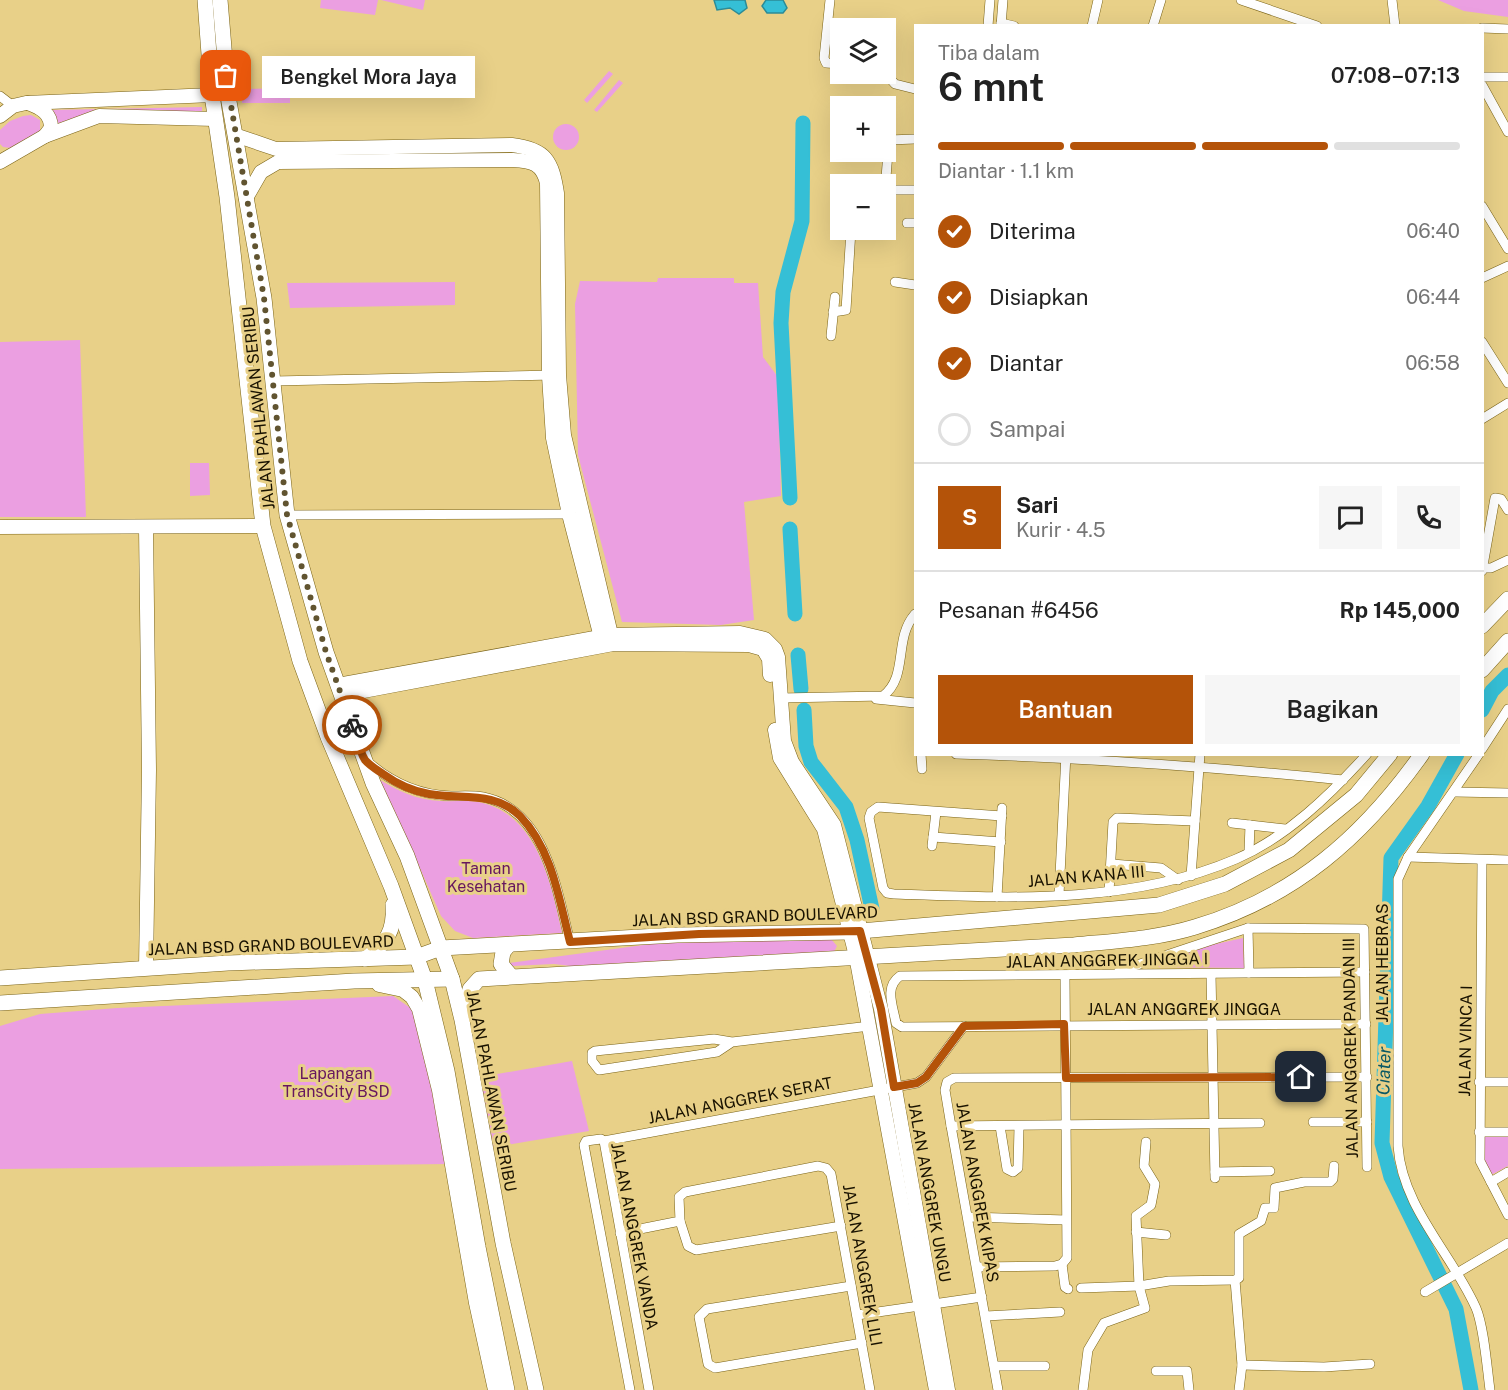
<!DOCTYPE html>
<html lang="id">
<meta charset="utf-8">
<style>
body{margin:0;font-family:"Public Sans",sans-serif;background:#f6f6f6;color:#222;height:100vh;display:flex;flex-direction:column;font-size:22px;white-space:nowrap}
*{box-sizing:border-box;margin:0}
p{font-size:20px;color:#767676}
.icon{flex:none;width:33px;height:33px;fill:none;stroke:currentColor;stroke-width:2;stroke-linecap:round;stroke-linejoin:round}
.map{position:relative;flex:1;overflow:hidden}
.drawer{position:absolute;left:914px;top:24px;width:570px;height:732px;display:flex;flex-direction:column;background:#fff;border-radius:0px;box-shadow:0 6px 24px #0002}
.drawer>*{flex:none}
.controls{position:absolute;left:830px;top:18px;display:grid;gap:12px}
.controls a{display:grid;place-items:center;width:66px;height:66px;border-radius:0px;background:#fff;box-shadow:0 6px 24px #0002;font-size:30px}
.pin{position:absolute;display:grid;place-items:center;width:51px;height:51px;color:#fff;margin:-26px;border-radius:12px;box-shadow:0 3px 9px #0006}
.courier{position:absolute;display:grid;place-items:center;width:60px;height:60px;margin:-30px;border:4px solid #b45309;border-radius:50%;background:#fff;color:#222;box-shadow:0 2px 8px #0007}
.bubble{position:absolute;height:42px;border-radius:0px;background:#fff;box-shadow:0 6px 24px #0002;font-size:20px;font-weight:600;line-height:42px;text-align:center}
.headline em{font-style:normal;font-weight:600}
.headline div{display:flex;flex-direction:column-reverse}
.headline{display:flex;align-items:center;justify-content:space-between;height:102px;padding:0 24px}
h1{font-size:39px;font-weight:600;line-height:45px}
.bar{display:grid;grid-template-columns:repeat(4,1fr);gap:9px 6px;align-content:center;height:72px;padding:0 24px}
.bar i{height:8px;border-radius:4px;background:#e0e0e0}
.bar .active{background:#b45309}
.bar p{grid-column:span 4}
.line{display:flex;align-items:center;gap:15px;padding:0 24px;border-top:2px solid #e0e0e0}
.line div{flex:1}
.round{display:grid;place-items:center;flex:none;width:63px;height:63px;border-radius:0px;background:#f6f6f6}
ol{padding:0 24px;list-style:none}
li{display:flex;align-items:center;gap:18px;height:66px}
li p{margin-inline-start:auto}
li .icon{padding:6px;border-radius:50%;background:#b45309;color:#fff;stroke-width:4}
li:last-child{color:#767676}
li i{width:33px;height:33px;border:3px solid #e0e0e0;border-radius:50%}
.primary-button{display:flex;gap:12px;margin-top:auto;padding:12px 24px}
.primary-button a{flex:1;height:69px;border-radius:0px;background:#b45309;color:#fff;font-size:24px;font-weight:600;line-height:69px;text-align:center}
.primary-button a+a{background:#f6f6f6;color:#222}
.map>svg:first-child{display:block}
.green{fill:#eb9fe1}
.water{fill:#35bfd6;stroke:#2d8b96;stroke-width:1.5}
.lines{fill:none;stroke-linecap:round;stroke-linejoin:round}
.river{stroke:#35bfd6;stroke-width:15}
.street-casing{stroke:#7a6316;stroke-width:10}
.secondary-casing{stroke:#7a6316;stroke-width:15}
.primary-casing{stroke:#7a6316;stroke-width:16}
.street{stroke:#fff;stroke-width:9}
.secondary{stroke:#fff;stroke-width:14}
.primary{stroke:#fff;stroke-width:15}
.done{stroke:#615430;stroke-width:6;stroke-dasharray:0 10.8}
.route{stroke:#b45309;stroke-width:8}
.labels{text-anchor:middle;stroke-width:6;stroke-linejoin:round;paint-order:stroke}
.street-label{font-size:16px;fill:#191200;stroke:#e8d088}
.park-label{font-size:16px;fill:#66165f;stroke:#e8d088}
.water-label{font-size:18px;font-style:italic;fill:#0a5864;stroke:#e8d088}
</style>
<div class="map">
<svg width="1508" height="1390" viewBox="0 0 1508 1390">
<rect width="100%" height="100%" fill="#e8d088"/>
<g class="green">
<path d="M321 0H378L375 15 320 8Z"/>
<path d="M381 0H425L423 10Z"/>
<path d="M1438 0H1508V17L1464 11Z"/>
<path d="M609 71 613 74 587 103 584 100Z"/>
<path d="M619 80 623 83 597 112 594 110Z"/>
<path d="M290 88V103H242V89Z"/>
<path d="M202 107V112L81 117 55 124 50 110Z"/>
<path d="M23 116 31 115 40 120V133L11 148 3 147 0 144V130L10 121Z"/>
<circle cx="566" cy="137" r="13"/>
<path d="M658 278H734V283H758L763 357 778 377 781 496 744 502 754 620 721 625 622 622 578 455 575 304 580 281 657 282Z"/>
<path d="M455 282V305L290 308 287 283Z"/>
<path d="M80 340 86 517H0V342Z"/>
<path d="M190 463H209L210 495 190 496Z"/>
<path d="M377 778C398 791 416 800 441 801 453 802 466 800 478 802 537 813 551 883 562 933L473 938 455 931 441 916 407 839Z"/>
<path d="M780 938 831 939 837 946 834 952 579 967 554 964 512 966 509 963 651 944Z"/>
<path d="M1243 938 1244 968 1148 967 1211 945Z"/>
<path d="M393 996 412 1009 435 1086 449 1164 0 1169V1026L40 1014 117 1008Z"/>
<path d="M572 1061 589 1131 494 1147 480 1077Z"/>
<path d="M1482 1133 1508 1134V1166L1491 1175 1484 1160Z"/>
</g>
<g class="water">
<path d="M714 0H745L747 8 739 14 730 8 717 10Z"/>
<path d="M766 0H783L787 8 783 13H767L762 6Z"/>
</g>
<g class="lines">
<g class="river">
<path d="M790 498 781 323 783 292 802 221 803 123"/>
<path d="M790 529 795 614"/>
<path d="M798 655 801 689"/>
<path d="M804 710 806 746 811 762 846 807 857 840 872 909"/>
<path d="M1482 710 1492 691 1508 675"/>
<path d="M1457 754 1428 806 1391 858 1382 1143 1391 1177 1456 1309 1471 1390"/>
</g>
<g class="street-casing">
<g id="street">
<path d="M830 0 824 58 826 63 840 64"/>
<path d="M1241 0 1317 26"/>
<path d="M1392 0 1395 26"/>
<path d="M1001 23 1014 26"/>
<path d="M988 26 990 0"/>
<path d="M1001 26 1003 0"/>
<path d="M1092 26 1098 0"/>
<path d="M1153 26 1161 0"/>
<path d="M1482 28 1508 29"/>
<path d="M885 73 895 84 915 89"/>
<path d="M1482 77H1508"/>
<path d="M1482 85 1508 132"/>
<path d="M0 96 13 106"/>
<path d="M885 190 889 140 915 139"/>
<path d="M885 190H915"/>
<path d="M1482 206 1508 249"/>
<path d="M907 223H915"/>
<path d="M1482 278 1508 266"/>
<path d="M895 282 915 285"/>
<path d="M833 312 846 310 851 230"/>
<path d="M831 336 835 297"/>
<path d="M1482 342 1508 383"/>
<path d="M274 381 554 375"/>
<path d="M1482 419 1508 403"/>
<path d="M287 515 569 514"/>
<path d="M1482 568H1491L1508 560"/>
<path d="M1482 571 1495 498 1501 499 1508 510"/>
<path d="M781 698 883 696C909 676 893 639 915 614"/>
<path d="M876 699 915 703"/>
<path d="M1482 749 1508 709"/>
<path d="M921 754 922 769"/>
<path d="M956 754C1086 758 1214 767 1343 780"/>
<path d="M1479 754 1408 857 1398 879V1146C1402 1207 1452 1254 1476 1308 1484 1327 1487 1368 1490 1390"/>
<path d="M368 762C392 783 418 795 451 796 461 796 473 795 483 797 546 809 557 891 570 942"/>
<path d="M1455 792 1508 793"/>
<path d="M1002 816 878 807 871 812 869 818 883 888 887 893 894 894C1008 898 1129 905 1236 859 1287 837 1330 795 1367 754"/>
<path d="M1232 823 1285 829"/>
<path d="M933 837 1001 842"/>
<path d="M932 846 936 812"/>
<path d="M1249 852 1250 825"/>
<path d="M1408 857 1508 860"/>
<path d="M1482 860 1480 1161 1508 1215"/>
<path d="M1112 864 1161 868 1178 880"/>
<path d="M1191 876 1200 754"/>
<path d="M1109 892 1113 822 1117 818 1195 821"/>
<path d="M1059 895 1066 754"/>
<path d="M997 897 1002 808"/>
<path d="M1248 928 1249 973"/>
<path d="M1119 971 1248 928 1364 929 1367 1167"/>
<path d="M1365 972 900 976C884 987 893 1006 896 1023L902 1027 1366 1024"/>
<path d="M1211 974 1215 1178"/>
<path d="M732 1042 717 1052 599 1070 592 1061V1053L595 1051 714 1039 732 1042 870 1026"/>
<path d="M1479 1082H1508"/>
<path d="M1313 1122H1367"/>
<path d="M951 1126 1260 1123"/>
<path d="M1000 1126 1007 1169 1013 1172 1018 1168 1019 1127"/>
<path d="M1479 1132H1508"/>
<path d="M604 1141 917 1083 926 1077 964 1026"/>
<path d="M1215 1172 1270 1171"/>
<path d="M1491 1182 1508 1172"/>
<path d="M969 1217 1066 1220"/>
<path d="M680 1221 688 1246 696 1250 841 1226"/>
<path d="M1136 1232 1166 1235"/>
<path d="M620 1233 680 1221 679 1197 685 1192 818 1166 826 1168 831 1174 870 1390"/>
<path d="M1062 1264 1065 1287 1068 1289"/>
<path d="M977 1267 1055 1266 1062 1264 1067 1258 1065 976"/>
<path d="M1235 1280 1242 1365 1239 1390"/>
<path d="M851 1286 707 1309 699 1317 708 1364 715 1368 862 1343"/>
<path d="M1081 1288 1139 1286 1136 1216 1151 1205 1155 1184 1144 1166 1146 1142"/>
<path d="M1425 1292 1508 1243"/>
<path d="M857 1315 982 1297"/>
<path d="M986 1316 1060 1312"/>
<path d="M1242 1365 1324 1367 1370 1364"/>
<path d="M995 1366H1045"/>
<path d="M1156 1371H1187L1189 1390"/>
<path d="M630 1390 584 1145 586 1141 601 1139 604 1141 649 1390"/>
<path d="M998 1390 951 1126 945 1090 947 1082 954 1078 1367 1077"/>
<path d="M1083 1390 1088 1350 1104 1323 1145 1308 1139 1286 1169 1281 1235 1280 1239 1278V1234L1261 1221 1265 1208H1274L1275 1188 1304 1182H1330L1333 1179 1334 1166"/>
</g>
</g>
<g class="secondary-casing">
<g id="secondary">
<path d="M28 103C41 108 51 113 51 128L45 136"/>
<path d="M0 116 13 106 26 103 212 95"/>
<path d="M235 135 276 149 512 145C546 149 552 161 557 193L559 375 564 435 613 643"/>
<path d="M0 162 45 136 99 116 215 119"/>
<path d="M246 198 261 172 278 162 513 160C532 161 542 163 547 183L549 376 553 438 569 514 603 645"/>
<path d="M0 527 263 526"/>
<path d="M338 685 611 635 740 633 765 639 775 649 778 657 784 741 792 762 834 825 881 1009 948 1390"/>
<path d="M342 695 613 644 749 645 763 649 769 659 770 675"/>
<path d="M775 730 780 758 824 829 856 956 936 1390"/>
<path d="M146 968 149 770 146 527"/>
<path d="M379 985 403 990 412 997 419 1009 439 1090 476 1303 495 1390"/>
</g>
</g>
<g class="primary-casing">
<g id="primary">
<path d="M205 0 212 95 227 197 263 526 300 661 328 737 391 886 425 980 447 1071 478 1247 507 1390"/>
<path d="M220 0 228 96 264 298 287 515 326 652 373 783 407 856 452 979 462 1020 503 1243 536 1390"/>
<path d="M1482 626 1508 599"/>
<path d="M1482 670 1508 641"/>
<path d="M508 946 503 952 501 964 511 976"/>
<path d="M365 959C386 943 395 932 393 905"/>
<path d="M0 978 228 963 416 957 441 948 677 935 849 932 1159 905 1225 884 1289 850 1356 795 1390 754"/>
<path d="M0 1003 354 981 452 979"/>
<path d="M463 1017 470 989 479 979 1074 945C1114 941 1156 939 1195 927 1295 897 1363 837 1422 754"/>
</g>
</g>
<use href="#street" class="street"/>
<use href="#secondary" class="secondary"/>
<use href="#primary" class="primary"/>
</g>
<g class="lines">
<path class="done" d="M226 76 264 298 287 515 326 652 352 725"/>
<path class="route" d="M352 725C356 736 359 750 365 760 369 765 377 770 383 774 397 784 412 791 429 794 461 800 494 790 520 816 552 849 559 899 570 942L699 934 860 931 881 1009 894 1087 917 1083 926 1077 964 1026 1064 1024 1066 1078 1301 1077"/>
</g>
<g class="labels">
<g class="street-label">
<text transform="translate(258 408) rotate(-96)" y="6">JALAN PAHLAWAN SERIBU</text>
<text transform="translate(1086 876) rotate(-5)" y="6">JALAN KANA III</text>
<text transform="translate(755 916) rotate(-2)" y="6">JALAN BSD GRAND BOULEVARD</text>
<text transform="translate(271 945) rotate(-2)" y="6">JALAN BSD GRAND BOULEVARD</text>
<text transform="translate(1107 960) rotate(-1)" y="6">JALAN ANGGREK JINGGA I</text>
<text transform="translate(1382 963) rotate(-90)" y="6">JALAN HEBRAS</text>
<text x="1184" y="1015">JALAN ANGGREK JINGGA</text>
<text transform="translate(1465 1041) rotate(-89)" y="6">JALAN VINCA I</text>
<text transform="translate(1350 1048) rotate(-91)" y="6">JALAN ANGGREK PANDAN III</text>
<text transform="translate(492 1091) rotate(79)" y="6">JALAN PAHLAWAN SERIBU</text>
<text transform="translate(740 1100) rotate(-11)" y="6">JALAN ANGGREK SERAT</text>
<text transform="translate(930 1192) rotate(80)" y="6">JALAN ANGGREK UNGU</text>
<text transform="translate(978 1192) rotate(80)" y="6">JALAN ANGGREK KIPAS</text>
<text transform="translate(635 1236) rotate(79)" y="6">JALAN ANGGREK VANDA</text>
<text transform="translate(863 1265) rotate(80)" y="6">JALAN ANGGREK LILI</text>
</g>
<g class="park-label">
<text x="486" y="874">Taman<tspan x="486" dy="18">Kesehatan</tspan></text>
<text x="336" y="1079">Lapangan<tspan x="336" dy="18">TransCity BSD</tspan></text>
</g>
<g class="water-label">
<text transform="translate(1384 1071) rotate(-88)" y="6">Ciater</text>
</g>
</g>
</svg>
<div class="controls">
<a><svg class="icon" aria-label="layers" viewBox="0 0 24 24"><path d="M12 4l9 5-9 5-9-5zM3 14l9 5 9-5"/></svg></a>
<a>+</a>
<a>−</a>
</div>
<div class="pin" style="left:226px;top:76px;background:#ea580c"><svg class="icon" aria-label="bag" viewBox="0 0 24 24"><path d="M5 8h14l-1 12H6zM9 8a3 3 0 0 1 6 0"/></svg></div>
<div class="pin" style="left:1301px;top:1077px;background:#1f2937"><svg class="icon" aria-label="home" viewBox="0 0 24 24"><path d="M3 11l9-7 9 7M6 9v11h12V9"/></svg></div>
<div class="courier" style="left:352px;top:725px"><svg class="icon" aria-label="bike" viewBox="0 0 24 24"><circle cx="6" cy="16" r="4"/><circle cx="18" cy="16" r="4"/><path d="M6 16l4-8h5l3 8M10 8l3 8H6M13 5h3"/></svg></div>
<div class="bubble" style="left:262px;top:56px;width:213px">Bengkel Mora Jaya</div>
<section class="drawer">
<div class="headline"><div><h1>6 mnt</h1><p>Tiba dalam</p></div><em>07:08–07:13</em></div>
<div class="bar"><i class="active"></i><i class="active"></i><i class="active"></i><i></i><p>Diantar · 1.1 km</p></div>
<ol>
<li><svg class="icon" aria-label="check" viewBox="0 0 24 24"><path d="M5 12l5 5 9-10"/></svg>Diterima<p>06:40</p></li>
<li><svg class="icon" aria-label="check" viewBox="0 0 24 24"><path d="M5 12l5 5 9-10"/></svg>Disiapkan<p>06:44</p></li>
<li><svg class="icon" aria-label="check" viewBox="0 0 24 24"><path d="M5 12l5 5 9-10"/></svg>Diantar<p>06:58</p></li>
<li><i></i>Sampai</li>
</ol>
<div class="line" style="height:108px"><b class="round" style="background:#b45309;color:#fff">S</b><div><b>Sari</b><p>Kurir · 4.5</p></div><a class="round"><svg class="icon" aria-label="chat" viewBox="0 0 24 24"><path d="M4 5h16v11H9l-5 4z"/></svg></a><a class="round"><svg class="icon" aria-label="phone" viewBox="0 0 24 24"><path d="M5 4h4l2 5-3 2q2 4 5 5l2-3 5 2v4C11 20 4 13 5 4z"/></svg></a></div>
<div class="line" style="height:78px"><div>Pesanan #6456</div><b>Rp 145,000</b></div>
<div class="primary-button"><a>Bantuan</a><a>Bagikan</a></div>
</section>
</div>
